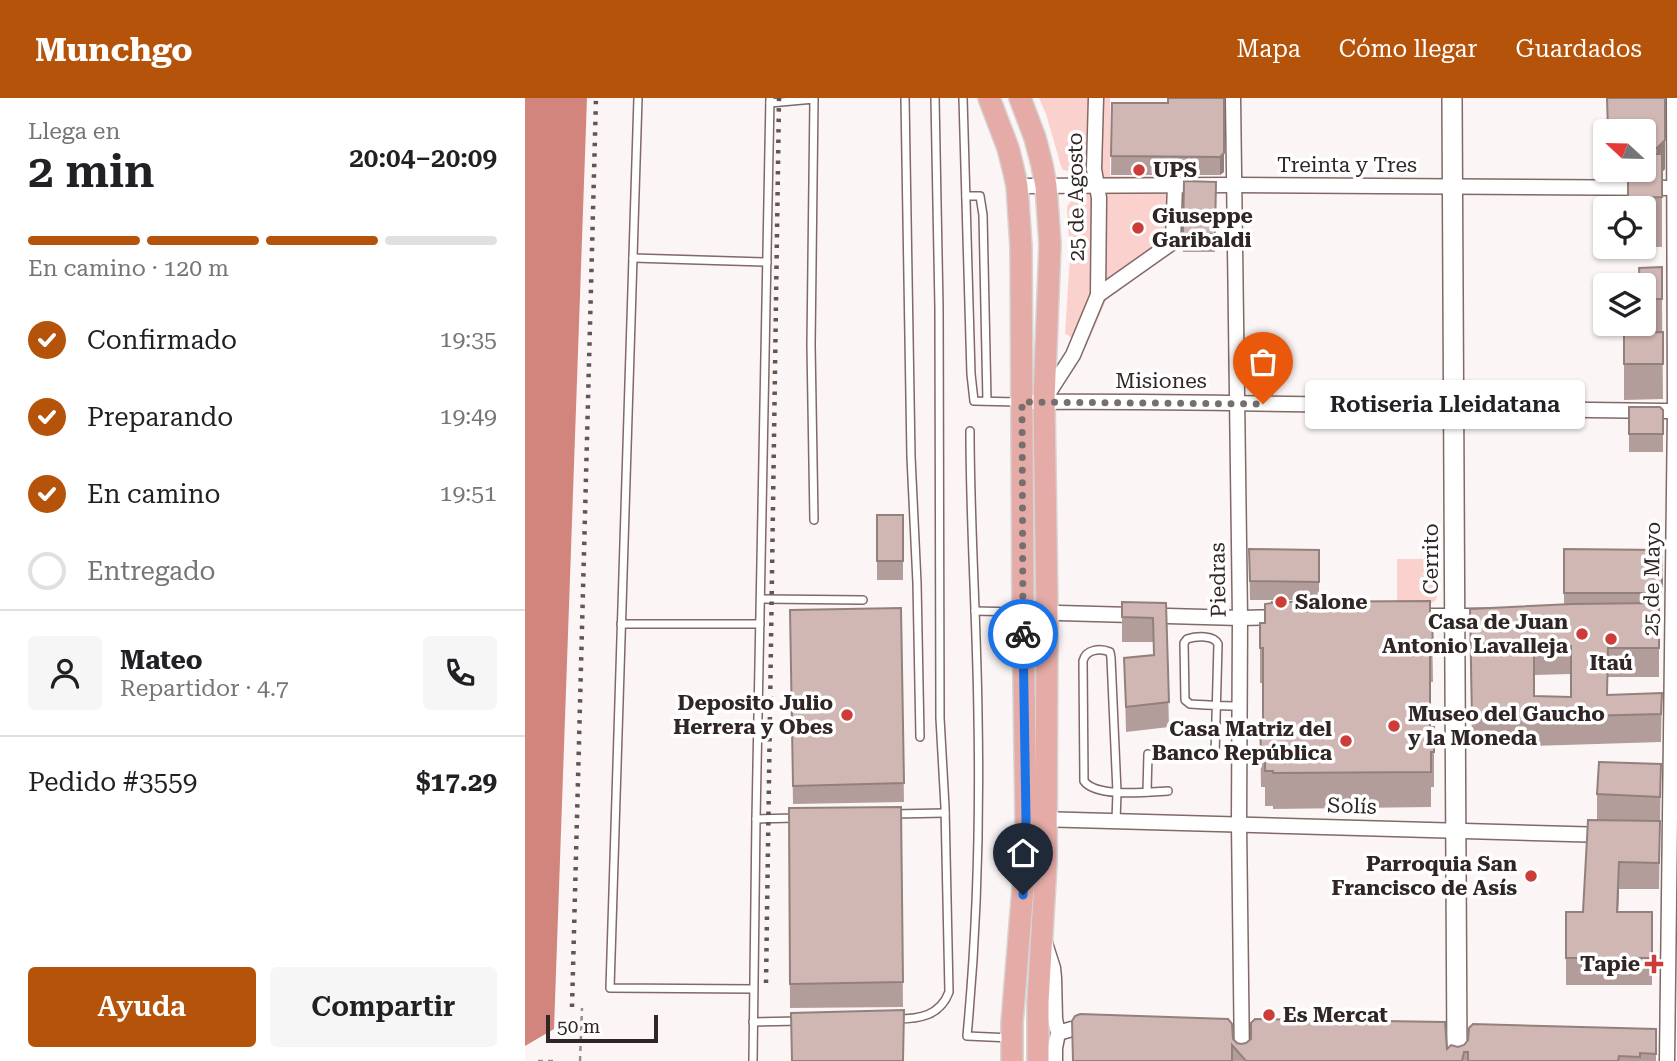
<!DOCTYPE html>
<html lang="es">
<meta charset="utf-8">
<style>
body{margin:0;font-family:"Roboto Serif",serif;background:#f6f6f6;color:#202124;height:100vh;display:flex;flex-direction:column;font-size:26px;white-space:nowrap}
*{box-sizing:border-box;margin:0}
p{font-size:23px;color:#757577}
.icon{flex:none;width:38px;height:38px;fill:none;stroke:currentColor;stroke-width:2;stroke-linecap:round;stroke-linejoin:round}
.map{position:relative;flex:1;overflow:hidden}
.panel{display:flex;flex-direction:column;background:#fff;width:525px}
.panel>*{flex:none}
.needle{width:46px;rotate:292deg}
.tools{position:absolute;left:1068px;top:21px;display:grid;gap:14px}
.tools a{display:grid;place-items:center;width:63px;height:63px;border-radius:7px;background:#fff;box-shadow:0 2px 5px #0004;font-size:35px}
.scale{position:absolute;left:21px;bottom:18px;width:112px;box-sizing:border-box;padding-left:7px;border:4px solid #302625;border-top:0;font-size:19px;line-height:24px;white-space:nowrap;color:#302625;-webkit-text-stroke:5px #fff;paint-order:stroke}
.pin{position:absolute;display:grid;place-items:center;width:60px;height:60px;color:#fff;margin:-72px -30px;border-radius:50% 50% 50% 0;rotate:-45deg;box-shadow:0 0 7px #0007}
.pin .icon{rotate:45deg}
.courier{position:absolute;display:grid;place-items:center;width:70px;height:70px;margin:-35px;border:5px solid #1a73e8;border-radius:50%;background:#fff;color:#222;box-shadow:0 2px 9px #0007}
.bubble{position:absolute;height:49px;border-radius:7px;background:#fff;box-shadow:0 2px 5px #0004;font-size:23px;font-weight:600;line-height:49px;text-align:center}
.overview em{font-style:normal;font-weight:600}
.overview div{display:flex;flex-direction:column-reverse}
.overview{display:flex;align-items:center;justify-content:space-between;height:119px;padding:0 28px}
h1{font-size:46px;font-weight:600;line-height:52px}
.bar{display:grid;grid-template-columns:repeat(4,1fr);gap:10px 7px;align-content:center;height:84px;padding:0 28px}
.bar i{height:9px;border-radius:5px;background:#e0e0e0}
.bar .current{background:#b45309}
.bar p{grid-column:span 4}
.line{display:flex;align-items:center;gap:18px;padding:0 28px;border-top:2px solid #e0e0e0}
.line div{flex:1}
.round{display:grid;place-items:center;flex:none;width:74px;height:74px;border-radius:7px;background:#f6f6f6}
ol{padding:0 28px;list-style:none}
li{display:flex;align-items:center;gap:21px;height:77px}
li p{margin-inline-start:auto}
li .icon{padding:7px;border-radius:50%;background:#b45309;color:#fff;stroke-width:4}
li:last-child{color:#757577}
li i{width:38px;height:38px;border:4px solid #e0e0e0;border-radius:50%}
.cta{display:flex;gap:14px;margin-top:auto;padding:14px 28px}
.cta a{flex:1;height:80px;border-radius:7px;background:#b45309;color:#fff;font-size:28px;font-weight:600;line-height:80px;text-align:center}
.cta a+a{background:#f6f6f6;color:#202124}
header{display:flex;align-items:center;gap:42px;box-sizing:border-box;height:98px;padding:0 35px;background:#b45309;color:#fff}
header strong{font-size:33px}
nav{display:flex;gap:38px;margin-inline-start:auto;font-size:24px}
main{display:flex;flex:1;min-height:0}
.map>svg:first-child{display:block}
.green{fill:#fad1cc}
.water{fill:#d1857d}
.lines{fill:none;stroke-linecap:round;stroke-linejoin:round}
.lane-casing{stroke:#806966;stroke-width:10}
.street-casing{stroke:#806966;stroke-width:17}
.secondary-casing{stroke:#806966;stroke-width:22}
.primary-casing{stroke:#d6d4d3;stroke-width:24}
.path{stroke:#968f8e;stroke-width:2.5;stroke-dasharray:5 5;stroke-linecap:butt}
.lane{stroke:#fff;stroke-width:7}
.street{stroke:#fff;stroke-width:14}
.secondary{stroke:#fff;stroke-width:19}
.primary{stroke:#e5aba6;stroke-width:21}
.rail{stroke:#5f5655;stroke-width:4.5;stroke-dasharray:3.5 7;stroke-linecap:butt}
.wall{fill:#b39d9a;fill-rule:evenodd}
.shaded-wall{fill:#92807d}
.building{fill:#d0b7b3;stroke:#92807d;stroke-width:2;fill-rule:evenodd}
.done{stroke:#776f6e;stroke-width:7;stroke-dasharray:0 12.6}
.route{stroke:#1a73e8;stroke-width:9}
.poi-dot{fill:#cc3d39;stroke:#fff;stroke-width:2.5}
.labels{text-anchor:middle;stroke-width:7;stroke-linejoin:round;paint-order:stroke}
.street-label{font-size:21px;fill:#302625;stroke:#fff}
.poi-label{font-size:21px;font-weight:bold;fill:#302625;stroke:#fff;text-anchor:start}
</style>
<header>
<strong>Munchgo</strong>
<nav><a>Mapa</a><a>Cómo llegar</a><a>Guardados</a></nav>
</header>
<main>
<section class="panel">
<div class="overview"><div><h1>2 min</h1><p>Llega en</p></div><em>20:04–20:09</em></div>
<div class="bar"><i class="current"></i><i class="current"></i><i class="current"></i><i></i><p>En camino · 120 m</p></div>
<ol>
<li><svg class="icon" aria-label="check" viewBox="0 0 24 24"><path d="M5 12l5 5 9-10"/></svg>Confirmado<p>19:35</p></li>
<li><svg class="icon" aria-label="check" viewBox="0 0 24 24"><path d="M5 12l5 5 9-10"/></svg>Preparando<p>19:49</p></li>
<li><svg class="icon" aria-label="check" viewBox="0 0 24 24"><path d="M5 12l5 5 9-10"/></svg>En camino<p>19:51</p></li>
<li><i></i>Entregado</li>
</ol>
<div class="line" style="height:126px"><a class="round"><svg class="icon" aria-label="person" viewBox="0 0 24 24"><circle cx="12" cy="8" r="4"/><path d="M4 21q1-7 8-7t8 7"/></svg></a><div><b>Mateo</b><p>Repartidor · 4.7</p></div><a class="round"><svg class="icon" aria-label="phone" viewBox="0 0 24 24"><path d="M5 4h4l2 5-3 2q2 4 5 5l2-3 5 2v4C11 20 4 13 5 4z"/></svg></a></div>
<div class="line" style="height:91px"><div>Pedido #3559</div><b>$17.29</b></div>
<div class="cta"><a>Ayuda</a><a>Compartir</a></div>
</section>
<div class="map">
<svg width="1152" height="963" viewBox="0 0 1152 963">
<rect width="100%" height="100%" fill="#fbf6f5"/>
<g class="green">
<path d="M514 0H585V78L657 79 656 149 582 200 560 251 543 237 540 236 545 159 542 110C544 103 549 101 555 99L550 74 538 72 536 68 521 16Z"/>
<path d="M872 461H914L913 494 911 502 905 506H872Z"/>
</g>
<path class="water" d="M0 0H62L29 931 0 948Z"/>
<g class="lines">
<g class="lane-casing">
<g id="lane">
<path d="M113 0 85 890 228 891"/>
<path d="M380 0 386 359 392 485 395 639"/>
<path d="M438 0 446 276 449 303 495 304"/>
<path d="M245 5 289 1 286 247 289 422"/>
<path d="M441 98H455L458 117 462 303"/>
<path d="M108 160 242 164"/>
<path d="M445 333C445 428 452 524 453 619 455 726 452 832 442 938L486 940"/>
<path d="M236 501 338 502"/>
<path d="M450 513 495 514"/>
<path d="M96 526H235"/>
<path d="M690 657 693 546C689 537 672 538 662 541L659 545 660 602 665 606C681 607 698 608 714 608"/>
<path d="M622 694 623 656"/>
<path d="M368 716 420 715"/>
<path d="M231 721 272 720"/>
<path d="M591 723 592 694 586 560 585 554C575 550 561 551 558 563L559 683C571 700 624 694 643 693"/>
<path d="M372 921C394 921 415 918 424 894L420 709 415 620 414 210 410 0"/>
<path d="M228 924 276 923"/>
<path d="M228 963 231 721 245 0"/>
</g>
</g>
<g class="street-casing">
<g id="street">
<path d="M708 0 715 520 714 726 717 963"/>
<path d="M492 88 709 87 1152 90"/>
<path d="M573 197 648 144 650 87"/>
<path d="M521 299 548 257 573 197 574 100 569 71 571 0"/>
<path d="M497 304C715 302 934 311 1152 313"/>
<path d="M498 514 715 520 759 519"/>
<path d="M888 518H962"/>
<path d="M513 721 1081 737"/>
<path d="M520 845 528 870 529 880 530 921 533 935 530 950V963"/>
<path d="M533 935 547 931 566 932"/>
<path d="M1142 963 1150 313 1149 0"/>
</g>
</g>
<g class="secondary-casing">
<path id="secondary" d="M927 0 932 963"/>
</g>
<g class="primary-casing">
<g id="primary">
<path d="M464 0 483 50 488 70 492 88 496 149 498 514 501 721 499 778 487 925V963"/>
<path d="M495 0 510 40 517 67 521 88 525 146 519 303 522 514 521 766 513 904V963"/>
</g>
</g>
<g class="path">
<path d="M13 963H29"/>
<path d="M55 963 57 910"/>
</g>
<use href="#lane" class="lane"/>
<use href="#street" class="street"/>
<use href="#secondary" class="secondary"/>
<use href="#primary" class="primary"/>
<g class="rail">
<path d="M241 885 254 0"/>
<path d="M47 909 71 0"/>
</g>
</g>
<g class="wall">
<path d="M699 0V74L695 77H586L587 5H643Z"/>
<path d="M1082 0H1140V71L1137 74V149H1103H1118V110H1103V79L1083 80V72H1118V33H1082Z"/>
<path d="M659 83 691 84 690 154H658Z"/>
<path d="M1114 170 1137 201 1138 301 1099 302V235H1115V226H1118V187H1114Z"/>
<path d="M1104 309 1138 312V354H1104Z"/>
<rect x="352" y="417" width="26" height="65"/>
<path d="M724 451 794 452V502H725Z"/>
<path d="M1039 451 1137 452V502L1131 507 1134 510V579H1083L1082 597 1137 595 1136 644 947 650 945 539 1039 507ZM1046 576V599L1009 598V577Z"/>
<path d="M597 504 641 505 644 629 601 634 599 560 629 557 628 544H597Z"/>
<path d="M376 510 379 704 268 706 265 512Z"/>
<path d="M907 524 908 584H905V629L909 654V689H906V709L748 711V708H740V689H736L735 629H738V585H735V525Z"/>
<path d="M1136 666 1134 791H1094L1093 814H1127V887H1041V814H1058L1072 722V696Z"/>
<path d="M376 709 378 909 265 910 264 710Z"/>
<path d="M1131 931V963H548L708 941 712 945 716 946 922 951 933 949Z"/>
</g>
<g class="shaded-wall">
<path d="M1140 42V71L1132 79V50Z"/>
<path d="M699 55V74L695 77V59Z"/>
<path d="M1137 489V502L1131 507V495Z"/>
<path d="M1094 764V791L1092 841V814Z"/>
</g>
<g class="building">
<path d="M643 0H699V55L695 59 586 58 587 5H643Z"/>
<path d="M1082 0H1140V42L1132 50H1118V33H1083Z"/>
<path d="M1118 56H1137V99L1103 100V72H1118Z"/>
<path d="M659 83 691 84 690 136 658 135Z"/>
<path d="M1137 169V201H1118V187H1115L1114 170Z"/>
<path d="M1138 234V266H1099V235Z"/>
<path d="M1104 309H1135L1138 312V336H1104Z"/>
<rect x="352" y="417" width="26" height="46"/>
<path d="M724 451 794 452V484L725 483Z"/>
<path d="M1039 451 1137 452V489L1131 495H1039Z"/>
<path d="M905 503V524H907L908 548H905V629H909V654H906V674L748 675V673H740V654L736 653 735 629H738V550H735V525H740V506L747 505V504Z"/>
<path d="M597 504 641 505 644 604 601 609 599 560 629 557 628 520 597 519Z"/>
<path d="M1129 505 1134 510V550H1083L1082 597 1137 595 1136 616 947 621 945 511 1047 506ZM1046 548V599L1009 598V549Z"/>
<path d="M376 510 379 685 268 688 265 512Z"/>
<path d="M1074 664 1136 666 1135 699 1072 696Z"/>
<path d="M376 709 378 884 265 886 264 710Z"/>
<path d="M1063 722 1135 723 1134 765 1094 764 1092 814H1127V860H1041V814H1058Z"/>
<path d="M379 912 378 963H267L266 915Z"/>
<path d="M555 916 703 921 707 926 708 941 712 945 716 946 721 945 726 941V925L730 921 920 924 922 951 926 947 933 949 939 947 943 942 944 930 948 926 1131 931V956L1115 955V959L1094 958 1093 963H943V954H939L937 963H721L707 947V963H548L547 923 550 918Z"/>
</g>
<g class="lines">
<path class="done" d="M498 536 497 304 738 306"/>
<path class="route" d="M498 797 501 721 498 536"/>
</g>
<g class="poi-dot">
<circle cx="614" cy="72" r="7"/>
<circle cx="613" cy="130" r="7"/>
<circle cx="756" cy="504" r="7"/>
<circle cx="1057" cy="536" r="7"/>
<circle cx="1086" cy="541" r="7"/>
<circle cx="322" cy="617" r="7"/>
<circle cx="869" cy="628" r="7"/>
<circle cx="821" cy="643" r="7"/>
<circle cx="1006" cy="778" r="7"/>
<path d="M1125.5 855.5h7v7h7v7h-7v7h-7v-7h-7v-7h7z"/>
<circle cx="744" cy="917" r="7"/>
</g>
<g class="labels">
<g class="street-label">
<text x="822" y="74">Treinta y Tres</text>
<text transform="translate(551 99) rotate(-91)" y="7">25 de Agosto</text>
<text x="636" y="290">Misiones</text>
<text transform="translate(906 461) rotate(-90)" y="7">Cerrito</text>
<text transform="translate(1127 481) rotate(-89)" y="7">25 de Mayo</text>
<text transform="translate(693 482) rotate(-91)" y="7">Piedras</text>
<text transform="translate(827 708) rotate(2)" y="7">Solís</text>
</g>
<g class="poi-label">
<text x="628" y="79">UPS</text>
<text x="627" y="125">Giuseppe<tspan x="627" dy="24">Garibaldi</tspan></text>
<text x="770" y="511">Salone</text>
<text x="1043" y="531" text-anchor="end">Casa de Juan<tspan x="1043" dy="24">Antonio Lavalleja</tspan></text>
<text x="1086" y="572" text-anchor="middle">Itaú</text>
<text x="308" y="612" text-anchor="end">Deposito Julio<tspan x="308" dy="24">Herrera y Obes</tspan></text>
<text x="883" y="623">Museo del Gaucho<tspan x="883" dy="24">y la Moneda</tspan></text>
<text x="807" y="638" text-anchor="end">Casa Matriz del<tspan x="807" dy="24">Banco República</tspan></text>
<text x="992" y="773" text-anchor="end">Parroquia San<tspan x="992" dy="24">Francisco de Asís</tspan></text>
<text x="1115" y="873" text-anchor="end">Tapie</text>
<text x="758" y="924">Es Mercat</text>
</g>
</g>
</svg>
<div class="tools">
<a><svg class="needle" viewBox="-14 -14 28 28"><path d="M0-13l5 13h-10z" fill="#e53935"/><path d="M0 13l5-13h-10z" fill="#757577"/></svg></a>
<a><svg class="icon" aria-label="locate" viewBox="0 0 24 24"><circle cx="12" cy="12" r="6"/><path d="M12 2v4M12 18v4M2 12h4M18 12h4"/></svg></a>
<a><svg class="icon" aria-label="layers" viewBox="0 0 24 24"><path d="M12 4l9 5-9 5-9-5zM3 14l9 5 9-5"/></svg></a>
</div>
<div class="scale">50 m</div>
<div class="pin" style="left:738px;top:306px;background:#ea580c"><svg class="icon" aria-label="bag" viewBox="0 0 24 24"><path d="M5 8h14l-1 12H6zM9 8a3 3 0 0 1 6 0"/></svg></div>
<div class="pin" style="left:498px;top:797px;background:#1f2937"><svg class="icon" aria-label="home" viewBox="0 0 24 24"><path d="M3 11l9-7 9 7M6 9v11h12V9"/></svg></div>
<div class="courier" style="left:498px;top:536px"><svg class="icon" aria-label="bike" viewBox="0 0 24 24"><circle cx="6" cy="16" r="4"/><circle cx="18" cy="16" r="4"/><path d="M6 16l4-8h5l3 8M10 8l3 8H6M13 5h3"/></svg></div>
<div class="bubble" style="left:780px;top:282px;width:280px">Rotiseria Lleidatana</div>
</div>
</main>
